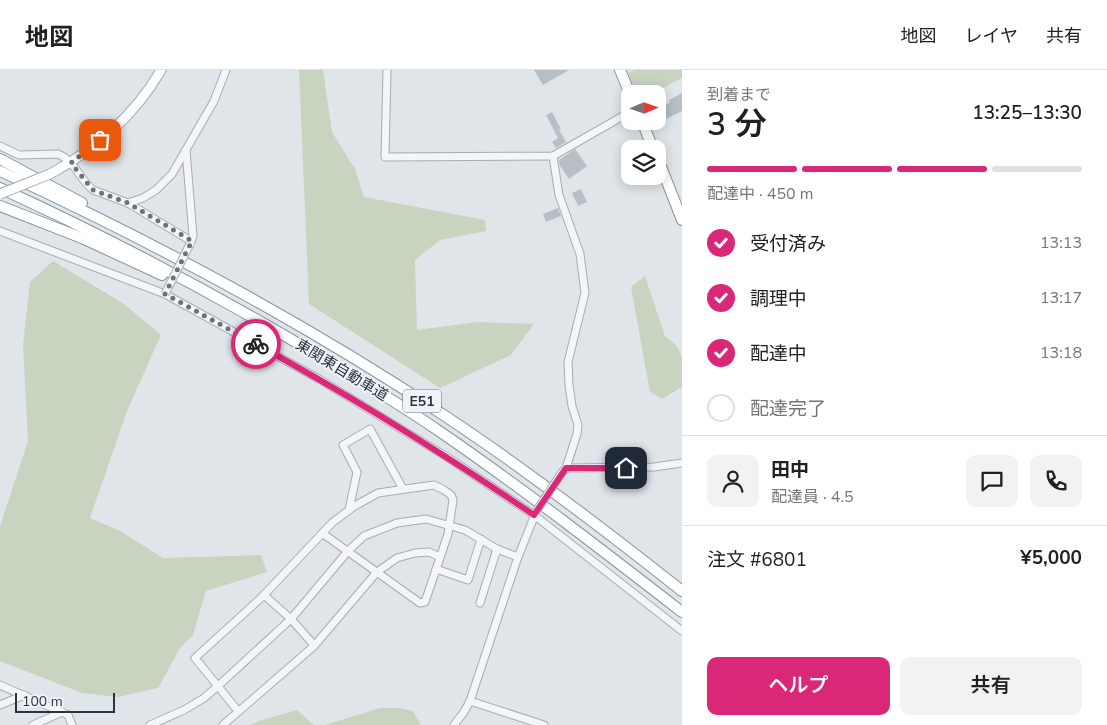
<!DOCTYPE html>
<html lang="ja">
<meta charset="utf-8">
<style>
body{margin:0;font-family:"Nunito Sans","Noto Sans JP",sans-serif;background:#f2f2f2;color:#202124;height:100vh;display:flex;flex-direction:column;font-size:19px;white-space:nowrap}
*{box-sizing:border-box;margin:0}
p{font-size:16px;color:#757577}
.icon{flex:none;width:28px;height:28px;fill:none;stroke:currentColor;stroke-width:2;stroke-linecap:round;stroke-linejoin:round}
.map{position:relative;flex:1;overflow:hidden}
.drawer{display:flex;flex-direction:column;background:#fff;width:425px}
.drawer>*{flex:none}
.needle{width:32px;rotate:88deg}
.fabs{position:absolute;left:621px;top:15px;display:grid;gap:10px}
.fabs a{display:grid;place-items:center;width:45px;height:45px;border-radius:10px;background:#fff;box-shadow:0 2px 12px #0003;font-size:25px}
.scale{position:absolute;left:15px;bottom:12px;width:100px;box-sizing:border-box;padding-left:5px;border:2px solid #283541;border-top:0;font-size:14px;line-height:18px;white-space:nowrap;color:#283541;-webkit-text-stroke:4px #eff3f7;paint-order:stroke}
.pin{position:absolute;display:grid;place-items:center;width:42px;height:42px;color:#fff;margin:-21px;border-radius:10px;box-shadow:0 2px 8px #0006}
.courier{position:absolute;display:grid;place-items:center;width:50px;height:50px;margin:-25px;border:4px solid #db2777;border-radius:50%;background:#fff;color:#222;box-shadow:0 1px 6px #0007}
.overview em{font-style:normal;font-weight:600}
.overview div{display:flex;flex-direction:column-reverse}
.overview{display:flex;align-items:center;justify-content:space-between;height:85px;padding:0 25px}
h1{font-size:32px;font-weight:600;line-height:38px}
.bar{display:grid;grid-template-columns:repeat(4,1fr);gap:8px 5px;align-content:center;height:60px;padding:0 25px}
.bar i{height:6px;border-radius:4px;background:#e0e0e0}
.bar .active{background:#db2777}
.bar p{grid-column:span 4}
.line{display:flex;align-items:center;gap:12px;padding:0 25px;border-top:1px solid #e0e0e0}
.line div{flex:1}
.round{display:grid;place-items:center;flex:none;width:52px;height:52px;border-radius:10px;background:#f2f2f2}
ol{padding:0 25px;list-style:none}
li{display:flex;align-items:center;gap:15px;height:55px}
li p{margin-inline-start:auto}
li .icon{padding:5px;border-radius:50%;background:#db2777;color:#fff;stroke-width:4}
li:last-child{color:#757577}
li i{width:28px;height:28px;border:2px solid #e0e0e0;border-radius:50%}
.action{display:flex;gap:10px;margin-top:auto;padding:10px 25px}
.action a{flex:1;height:58px;border-radius:10px;background:#db2777;color:#fff;font-size:20px;font-weight:600;line-height:58px;text-align:center}
.action a+a{background:#f2f2f2;color:#202124}
header{display:flex;align-items:center;gap:30px;box-sizing:border-box;height:70px;padding:0 25px;background:#fff;border-bottom:1px solid #e0e0e0}
header strong{font-size:24px}
nav{display:flex;gap:28px;margin-inline-start:auto;font-size:18px}
main{display:flex;flex:1;min-height:0}
.map>svg:first-child{display:block}
.green{fill:#c8d4c0}
.building{fill:#b7bfc6}
.lines{fill:none;stroke-linecap:round;stroke-linejoin:round}
.minor-casing{stroke:#a5adb3;stroke-width:9}
.major-casing{stroke:#9eabb6;stroke-width:11}
.highway-casing{stroke:#8694a1;stroke-width:12}
.minor{stroke:#f3f5f7;stroke-width:7}
.major{stroke:#fff;stroke-width:9}
.highway{stroke:#fff;stroke-width:10}
.minor-bridge-casing{stroke:#a5adb3;stroke-width:9;stroke-linecap:butt}
.major-bridge-casing{stroke:#9eabb6;stroke-width:11;stroke-linecap:butt}
.minor-bridge{stroke:#f3f5f7;stroke-width:7}
.major-bridge{stroke:#fff;stroke-width:9}
.done{stroke:#68737c;stroke-width:5;stroke-dasharray:0 9}
.route{stroke:#db2777;stroke-width:6}
.labels{text-anchor:middle;stroke-width:4;stroke-linejoin:round;paint-order:stroke}
.shield{fill:#eff3f7;stroke:#646e78;stroke-width:1}
.shield-label{font-size:14px;font-weight:bold;fill:#283541}
.street-label{font-size:15px;fill:#283541;stroke:#eff3f7}
</style>
<header>
<strong>地図</strong>
<nav><a>地図</a><a>レイヤ</a><a>共有</a></nav>
</header>
<main>
<div class="map">
<svg width="682" height="655" viewBox="0 0 682 655">
<rect width="100%" height="100%" fill="#e0e5e9"/>
<g class="green">
<path d="M299 0H323L332 62 355 99 364 127 485 150 486 161 440 170 415 190 417 260 478 252 534 254 511 285 440 318 309 234Z"/>
<path d="M635 0H682V8L652 24H637L628 3Z"/>
<path d="M53 191 124 234 161 265 127 341 90 448 122 462 163 488 261 485 267 502 206 521 193 565 180 578 158 618 118 627 82 623 0 591V456L28 371 23 275 30 212Z"/>
<path d="M645 206 665 266 677 276 682 287V317L662 329 650 322 631 217Z"/>
<path d="M380 638H399L413 641 421 655H325Z"/>
<path d="M297 640 314 655H250L259 651Z"/>
</g>
<g class="building">
<path d="M534 0H569L543 15Z"/>
<path d="M682 23V41L662 51 658 43V40L670 32 669 30Z"/>
<path d="M552 42 561 59 559 60 566 72 556 78 552 72 558 68 546 45Z"/>
<path d="M575 79 587 96 569 109 560 96 559 90Z"/>
<path d="M581 119 587 132 578 136 572 123Z"/>
<path d="M558 138 561 146 546 152 543 144Z"/>
</g>
<g class="lines">
<g class="minor-casing">
<g id="minor">
<path d="M387 0 385 87 553 86 630 42"/>
<path d="M0 76 19 85 58 84C75 91 80 110 93 120L128 133 191 171"/>
<path d="M186 80 193 166 190 173"/>
<path d="M553 86 559 125 580 184 585 223 568 292 569 315 572 336 578 355 577 364 566 398 561 404"/>
<path d="M128 133 143 128 156 120 172 104 214 31 226 0"/>
<path d="M0 161 165 224 319 309 447 387 534 445 682 561"/>
<path d="M566 398 654 397 682 393"/>
<path d="M349 440 357 402 343 375 370 359 403 419"/>
<path d="M436 499 468 510 481 469"/>
<path d="M264 525 291 549 314 575"/>
<path d="M480 533 497 479"/>
<path d="M0 615 68 645 72 655"/>
<path d="M470 631 544 655"/>
<path d="M0 635 24 625"/>
<path d="M238 641 195 588 262 527 332 453 353 437 378 423 434 415 444 420 451 425 453 430 448 464 425 532 420 533 322 463"/>
<path d="M33 655 62 642"/>
<path d="M150 655 184 640 204 628 218 616 291 549 348 481 364 466 397 453 426 449 465 460 497 479 518 487"/>
<path d="M223 655 314 576 377 502 397 488 415 483 429 482 440 487"/>
<path d="M454 655 464 642 470 631 518 487 536 442"/>
</g>
</g>
<g class="major-casing">
<path id="major" d="M50 104C95 80 136 44 161 0"/>
</g>
<g class="highway-casing">
<g id="highway">
<path d="M620 0 630 24"/>
<path d="M642 51 653 79"/>
<path d="M0 89 82 133"/>
<path d="M658 89 682 150"/>
<path d="M0 101C153 172 304 252 445 346 527 400 605 460 682 521"/>
<path d="M0 118C98 163 194 213 287 267 338 297 390 327 439 361 522 418 602 480 682 542"/>
<path d="M0 136 82 168 162 205"/>
</g>
</g>
<use href="#minor" class="minor"/>
<use href="#major" class="major"/>
<use href="#highway" class="highway"/>
<g class="minor-bridge-casing">
<g id="minor-bridge">
<path d="M165 224 190 174"/>
<path d="M537 440 561 404"/>
</g>
</g>
<g class="major-bridge-casing">
<path id="major-bridge" d="M0 124 50 104"/>
</g>
<use href="#minor-bridge" class="minor-bridge"/>
<use href="#major-bridge" class="major-bridge"/>
</g>
<g class="lines">
<path class="done" d="M100 70 71 93 93 120 128 133 192 171 165 224 256 274"/>
<path class="route" d="M256 274C351 326 444 384 534 445L566 398H626"/>
</g>
<g class="labels">
<rect class="shield" x="403" y="319.5" width="38" height="23" rx="4"/>
<g class="shield-label">
<text x="422" y="336">E51</text>
</g>
<g class="street-label">
<text transform="translate(342 300) rotate(31)" y="5">東関東自動車道</text>
</g>
</g>
</svg>
<div class="fabs">
<a><svg class="needle" viewBox="-14 -14 28 28"><path d="M0-13l5 13h-10z" fill="#e53935"/><path d="M0 13l5-13h-10z" fill="#757577"/></svg></a>
<a><svg class="icon" aria-label="layers" viewBox="0 0 24 24"><path d="M12 4l9 5-9 5-9-5zM3 14l9 5 9-5"/></svg></a>
</div>
<div class="scale">100 m</div>
<div class="pin" style="left:100px;top:70px;background:#ea580c"><svg class="icon" aria-label="bag" viewBox="0 0 24 24"><path d="M5 8h14l-1 12H6zM9 8a3 3 0 0 1 6 0"/></svg></div>
<div class="pin" style="left:626px;top:398px;background:#1f2937"><svg class="icon" aria-label="home" viewBox="0 0 24 24"><path d="M3 11l9-7 9 7M6 9v11h12V9"/></svg></div>
<div class="courier" style="left:256px;top:274px"><svg class="icon" aria-label="bike" viewBox="0 0 24 24"><circle cx="6" cy="16" r="4"/><circle cx="18" cy="16" r="4"/><path d="M6 16l4-8h5l3 8M10 8l3 8H6M13 5h3"/></svg></div>
</div>
<section class="drawer">
<div class="overview"><div><h1>3 分</h1><p>到着まで</p></div><em>13:25–13:30</em></div>
<div class="bar"><i class="active"></i><i class="active"></i><i class="active"></i><i></i><p>配達中 · 450 m</p></div>
<ol>
<li><svg class="icon" aria-label="check" viewBox="0 0 24 24"><path d="M5 12l5 5 9-10"/></svg>受付済み<p>13:13</p></li>
<li><svg class="icon" aria-label="check" viewBox="0 0 24 24"><path d="M5 12l5 5 9-10"/></svg>調理中<p>13:17</p></li>
<li><svg class="icon" aria-label="check" viewBox="0 0 24 24"><path d="M5 12l5 5 9-10"/></svg>配達中<p>13:18</p></li>
<li><i></i>配達完了</li>
</ol>
<div class="line" style="height:90px"><a class="round"><svg class="icon" aria-label="person" viewBox="0 0 24 24"><circle cx="12" cy="8" r="4"/><path d="M4 21q1-7 8-7t8 7"/></svg></a><div><b>田中</b><p>配達員 · 4.5</p></div><a class="round"><svg class="icon" aria-label="chat" viewBox="0 0 24 24"><path d="M4 5h16v11H9l-5 4z"/></svg></a><a class="round"><svg class="icon" aria-label="phone" viewBox="0 0 24 24"><path d="M5 4h4l2 5-3 2q2 4 5 5l2-3 5 2v4C11 20 4 13 5 4z"/></svg></a></div>
<div class="line" style="height:65px"><div>注文 #6801</div><b>¥5,000</b></div>
<div class="action"><a>ヘルプ</a><a>共有</a></div>
</section>
</main>
